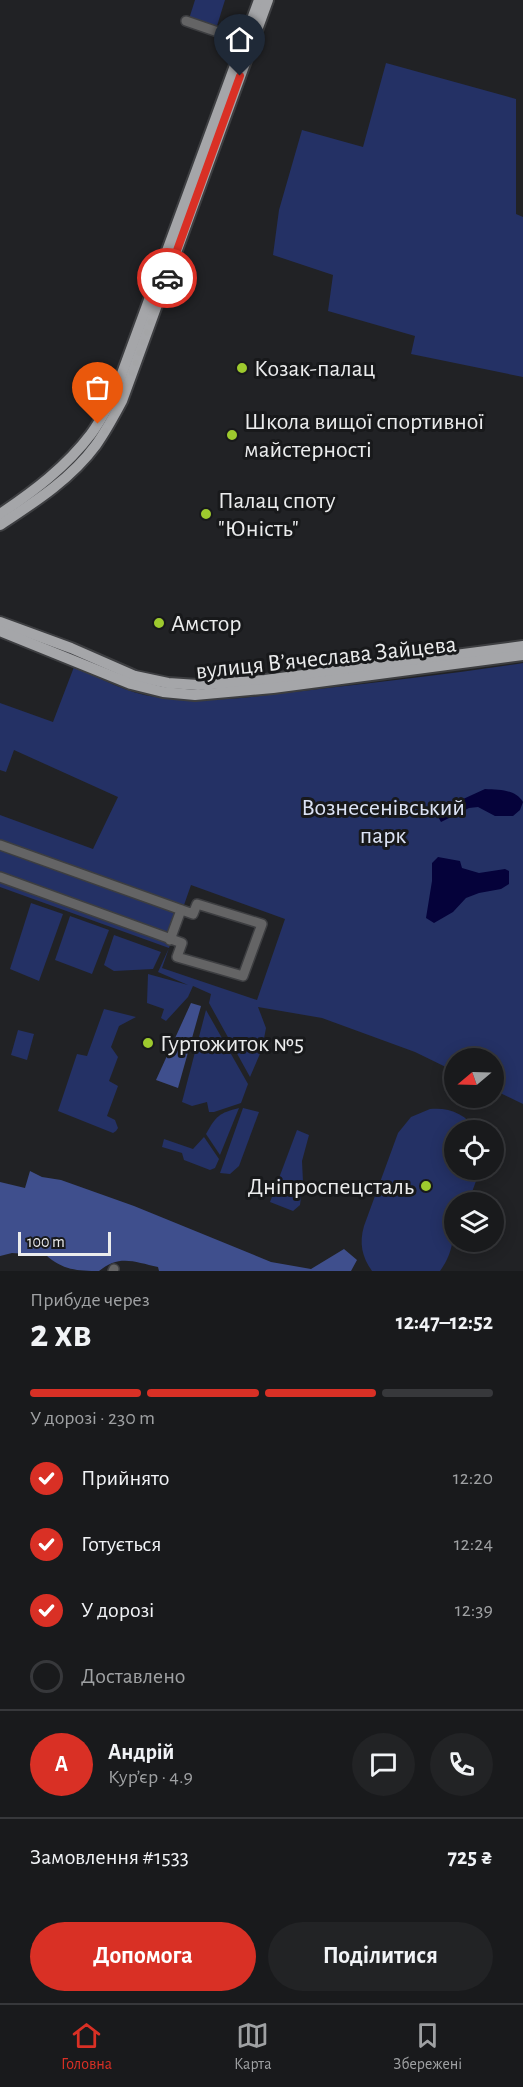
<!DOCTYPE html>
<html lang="uk">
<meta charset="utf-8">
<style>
body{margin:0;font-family:"Alegreya Sans",sans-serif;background:#222325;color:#f1f3f6;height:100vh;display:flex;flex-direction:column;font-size:22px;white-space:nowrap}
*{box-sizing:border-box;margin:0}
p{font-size:20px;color:#9fa1a3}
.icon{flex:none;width:33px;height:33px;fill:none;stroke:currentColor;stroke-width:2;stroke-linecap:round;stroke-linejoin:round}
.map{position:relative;height:1271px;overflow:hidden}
.sheet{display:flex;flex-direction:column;background:#191a1c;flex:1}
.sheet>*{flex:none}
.needle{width:39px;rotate:251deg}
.tools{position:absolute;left:444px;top:1048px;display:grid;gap:12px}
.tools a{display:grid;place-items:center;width:60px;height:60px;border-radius:50%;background:#191a1c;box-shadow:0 3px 15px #0003,0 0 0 2px #37383b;font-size:30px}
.scale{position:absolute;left:18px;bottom:15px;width:93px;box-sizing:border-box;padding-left:6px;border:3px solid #ebeced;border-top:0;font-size:16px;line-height:21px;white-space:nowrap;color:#ebeced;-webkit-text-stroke:4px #18191b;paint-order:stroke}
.pin{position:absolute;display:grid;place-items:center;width:51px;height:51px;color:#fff;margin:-62px -26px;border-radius:50% 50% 50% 0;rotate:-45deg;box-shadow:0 0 6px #0007}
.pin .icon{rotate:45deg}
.courier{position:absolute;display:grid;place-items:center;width:60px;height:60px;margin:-30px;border:4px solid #d93025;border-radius:50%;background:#fff;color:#222;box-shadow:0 2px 8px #0007}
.overview em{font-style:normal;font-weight:600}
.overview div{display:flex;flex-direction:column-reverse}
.overview{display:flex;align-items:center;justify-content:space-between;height:102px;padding:0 30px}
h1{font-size:39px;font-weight:600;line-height:45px}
.bar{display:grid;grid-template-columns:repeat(4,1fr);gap:9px 6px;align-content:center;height:72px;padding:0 30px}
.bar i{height:8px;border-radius:4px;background:#37383b}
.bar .on{background:#d93025}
.bar p{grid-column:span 4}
.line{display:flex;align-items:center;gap:15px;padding:0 30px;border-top:2px solid #37383b}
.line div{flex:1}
.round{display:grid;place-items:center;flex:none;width:63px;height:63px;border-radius:32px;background:#222325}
ol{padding:0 30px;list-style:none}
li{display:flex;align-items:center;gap:18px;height:66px}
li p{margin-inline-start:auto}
li .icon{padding:6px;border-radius:50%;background:#d93025;color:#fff;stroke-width:4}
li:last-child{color:#9fa1a3}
li i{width:33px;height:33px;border:3px solid #37383b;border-radius:50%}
.action{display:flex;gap:12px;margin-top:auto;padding:12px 30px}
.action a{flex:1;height:69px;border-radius:36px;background:#d93025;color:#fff;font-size:24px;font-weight:600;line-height:69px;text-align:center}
.action a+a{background:#222325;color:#f1f3f6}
.menu{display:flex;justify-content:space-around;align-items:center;height:84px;border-top:2px solid #37383b;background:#191a1c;font-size:16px;color:#9fa1a3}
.menu a{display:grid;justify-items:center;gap:3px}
.menu .on{color:#d93025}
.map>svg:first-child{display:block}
.green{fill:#243165;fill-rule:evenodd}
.forest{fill:#3f4f8d}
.water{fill:#05023a}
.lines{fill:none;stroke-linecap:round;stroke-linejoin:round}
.minor-casing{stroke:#3d3e41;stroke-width:12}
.major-casing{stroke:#3d3e41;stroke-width:14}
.minor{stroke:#646465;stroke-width:9}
.major{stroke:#a5a6a9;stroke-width:10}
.done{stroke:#a4a5a7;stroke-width:6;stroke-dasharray:0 10.8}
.route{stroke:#d93025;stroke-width:8}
.poi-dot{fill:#9eca2e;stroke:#18191b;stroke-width:2}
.labels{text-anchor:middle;stroke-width:6;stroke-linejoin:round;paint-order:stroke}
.poi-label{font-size:24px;fill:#ebeced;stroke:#18191b;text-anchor:start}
.street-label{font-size:24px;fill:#ebeced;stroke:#18191b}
.park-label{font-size:24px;fill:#dce3f5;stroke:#18191b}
</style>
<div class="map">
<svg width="523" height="1271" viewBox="0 0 523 1271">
<rect width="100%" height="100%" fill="#212225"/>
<g class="green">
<path d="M195 0H225L216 29 189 19Z"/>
<path d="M386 63 516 99V214L523 217V377L411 354 415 336 328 311 333 275 273 255 279 210 302 130 363 147Z"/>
<path d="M523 663V1104L494 1090V1059H454V1071L415 1052 322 1018 258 1007 266 1028 262 1049 250 1077 209 1003 211 994 193 986 188 997 166 1021 161 1018 164 1009 147 1003 148 974 188 985 158 972 169 948 0 887V815L93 849 118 797 14 750 6 772 0 770V703L53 722 74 667C100 678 127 693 155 697 209 705 265 695 319 689 387 681 455 674 523 663ZM191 885 285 919 257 1000 162 968Z"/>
<path d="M31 903 63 914 39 981 10 969Z"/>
<path d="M70 916 109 930 92 974 55 960Z"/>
<path d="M114 935 161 952 153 969 114 971 104 965Z"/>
<path d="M104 1009 136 1017 119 1026 111 1047 118 1057 109 1081 118 1086 107 1116 115 1120 118 1128 116 1131 113 1133 58 1111 77 1054 87 1056Z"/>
<path d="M206 1010 248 1084 241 1103 214 1112H209L207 1102 192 1106 182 1102Z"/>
<path d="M18 1030 34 1034 27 1060 11 1055Z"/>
<path d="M239 1108 220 1155 206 1134C216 1116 219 1113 239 1108Z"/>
<path d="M243 1108 259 1112 239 1166 230 1174 220 1173Z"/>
<path d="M430 1109C449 1107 466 1114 477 1131H454V1170H480L468 1203H454C454 1228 456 1250 440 1271H372C362 1257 359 1243 364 1226L398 1133 411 1117Z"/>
<path d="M297 1130 309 1135 302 1161 303 1182 300 1205 293 1211 270 1202Z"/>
<path d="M204 1137 219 1159 215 1168 210 1170 184 1160 182 1153 162 1147 164 1139 193 1149Z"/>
</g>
<g class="forest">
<path d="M191 1003 201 1006 178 1088 156 1080Z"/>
<path d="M30 1171 42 1177 61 1180 134 1206 271 1262 311 1269 344 1249 357 1260 351 1271H159L158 1267C135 1262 119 1254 99 1271 78 1271 62 1270 46 1255L12 1253 0 1256V1182L25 1188Z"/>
</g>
<g class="water">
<path d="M485 789C500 790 515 789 523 802L520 810 513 816H495L478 807 469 808 441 822 437 815 461 800Z"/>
<path d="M438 857 460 861 462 868 479 873 505 869 509 871V884L501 889 479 893 466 898 453 912 434 923 426 918 432 881V863Z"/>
</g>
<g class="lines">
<g class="minor-casing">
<g id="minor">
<path d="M186 21 244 41"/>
<path d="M0 845 193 914 197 904 262 924 243 976 177 957 182 943 0 877"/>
<path d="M170 940 181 910"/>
<path d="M113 1271 114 1269"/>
</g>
</g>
<g class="major-casing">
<g id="major">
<path d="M0 514C34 491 66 467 91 434 99 423 106 410 113 398L259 0"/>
<path d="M0 525C35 502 71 479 96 445 106 431 114 416 122 401L268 0"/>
<path d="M0 622 71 648 135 676 168 683 198 685 265 680 523 646"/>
<path d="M0 631 131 684 163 692 195 695 273 688 523 655"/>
</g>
</g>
<use href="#minor" class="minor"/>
<use href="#major" class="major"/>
</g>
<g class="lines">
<path class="done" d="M98 424 101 430 106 431 122 401 167 278"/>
<path class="route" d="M167 278 240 76"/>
</g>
<g class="poi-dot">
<circle cx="242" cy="368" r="6"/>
<circle cx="232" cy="435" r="6"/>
<circle cx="206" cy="514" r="6"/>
<circle cx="159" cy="623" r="6"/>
<circle cx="148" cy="1043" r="6"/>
<circle cx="426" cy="1186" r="6"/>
</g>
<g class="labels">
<g class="poi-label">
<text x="254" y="376">Козак-палац</text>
<text x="244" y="429">Школа вищої спортивної<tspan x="244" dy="28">майстерності</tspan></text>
<text x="218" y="508">Палац споту<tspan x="218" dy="28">"Юність"</tspan></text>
<text x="171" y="631">Амстор</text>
<text x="160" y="1051">Гуртожиток №5</text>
<text x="414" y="1194" text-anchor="end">Дніпроспецсталь</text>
</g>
<g class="street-label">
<text transform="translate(326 657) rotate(-6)" y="8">вулиця Вʼячеслава Зайцева</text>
</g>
<g class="park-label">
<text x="383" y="815">Вознесенівський<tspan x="383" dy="28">парк</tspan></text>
</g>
</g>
</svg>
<div class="tools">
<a><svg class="needle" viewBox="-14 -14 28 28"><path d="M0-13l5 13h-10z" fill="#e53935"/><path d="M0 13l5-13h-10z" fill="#9fa1a3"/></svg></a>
<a><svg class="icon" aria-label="locate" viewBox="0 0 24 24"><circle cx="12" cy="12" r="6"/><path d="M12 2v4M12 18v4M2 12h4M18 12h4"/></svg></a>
<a><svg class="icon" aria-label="layers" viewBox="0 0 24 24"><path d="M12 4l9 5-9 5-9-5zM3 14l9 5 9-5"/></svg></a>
</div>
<div class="scale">100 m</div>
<div class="pin" style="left:98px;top:424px;background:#ea580c"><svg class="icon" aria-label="bag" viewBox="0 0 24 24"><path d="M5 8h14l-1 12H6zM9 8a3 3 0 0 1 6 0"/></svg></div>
<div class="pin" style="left:240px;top:76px;background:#1f2937"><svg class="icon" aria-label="home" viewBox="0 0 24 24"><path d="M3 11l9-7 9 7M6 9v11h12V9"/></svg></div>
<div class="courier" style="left:167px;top:278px"><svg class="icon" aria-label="car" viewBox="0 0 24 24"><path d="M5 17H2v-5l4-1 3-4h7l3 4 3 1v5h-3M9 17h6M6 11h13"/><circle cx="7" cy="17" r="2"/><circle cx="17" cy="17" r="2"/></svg></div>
</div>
<section class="sheet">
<div class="overview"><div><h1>2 хв</h1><p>Прибуде через</p></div><em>12:47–12:52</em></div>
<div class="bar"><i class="on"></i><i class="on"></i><i class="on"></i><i></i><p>У дорозі · 230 m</p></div>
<ol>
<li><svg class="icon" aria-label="check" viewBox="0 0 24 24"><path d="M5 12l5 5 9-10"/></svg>Прийнято<p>12:20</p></li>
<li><svg class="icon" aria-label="check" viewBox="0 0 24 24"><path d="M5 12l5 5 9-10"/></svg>Готується<p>12:24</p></li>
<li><svg class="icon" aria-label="check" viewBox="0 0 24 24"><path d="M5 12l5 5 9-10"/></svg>У дорозі<p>12:39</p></li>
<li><i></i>Доставлено</li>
</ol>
<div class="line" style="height:108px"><b class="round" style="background:#d93025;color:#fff">А</b><div><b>Андрій</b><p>Кур’єр · 4.9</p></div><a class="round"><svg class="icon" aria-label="chat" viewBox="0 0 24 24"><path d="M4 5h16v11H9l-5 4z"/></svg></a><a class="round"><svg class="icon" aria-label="phone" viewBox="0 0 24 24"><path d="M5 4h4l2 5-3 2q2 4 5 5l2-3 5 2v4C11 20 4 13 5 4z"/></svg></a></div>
<div class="line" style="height:78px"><div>Замовлення #1533</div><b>725 ₴</b></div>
<div class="action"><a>Допомога</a><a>Поділитися</a></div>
</section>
<nav class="menu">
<a class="on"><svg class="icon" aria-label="home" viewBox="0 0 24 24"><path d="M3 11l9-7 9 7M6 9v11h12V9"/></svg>Головна</a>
<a><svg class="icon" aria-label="map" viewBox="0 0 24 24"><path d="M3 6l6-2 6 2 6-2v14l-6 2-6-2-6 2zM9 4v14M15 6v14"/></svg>Карта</a>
<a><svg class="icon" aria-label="saved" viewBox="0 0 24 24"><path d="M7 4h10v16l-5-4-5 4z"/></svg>Збережені</a>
</nav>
